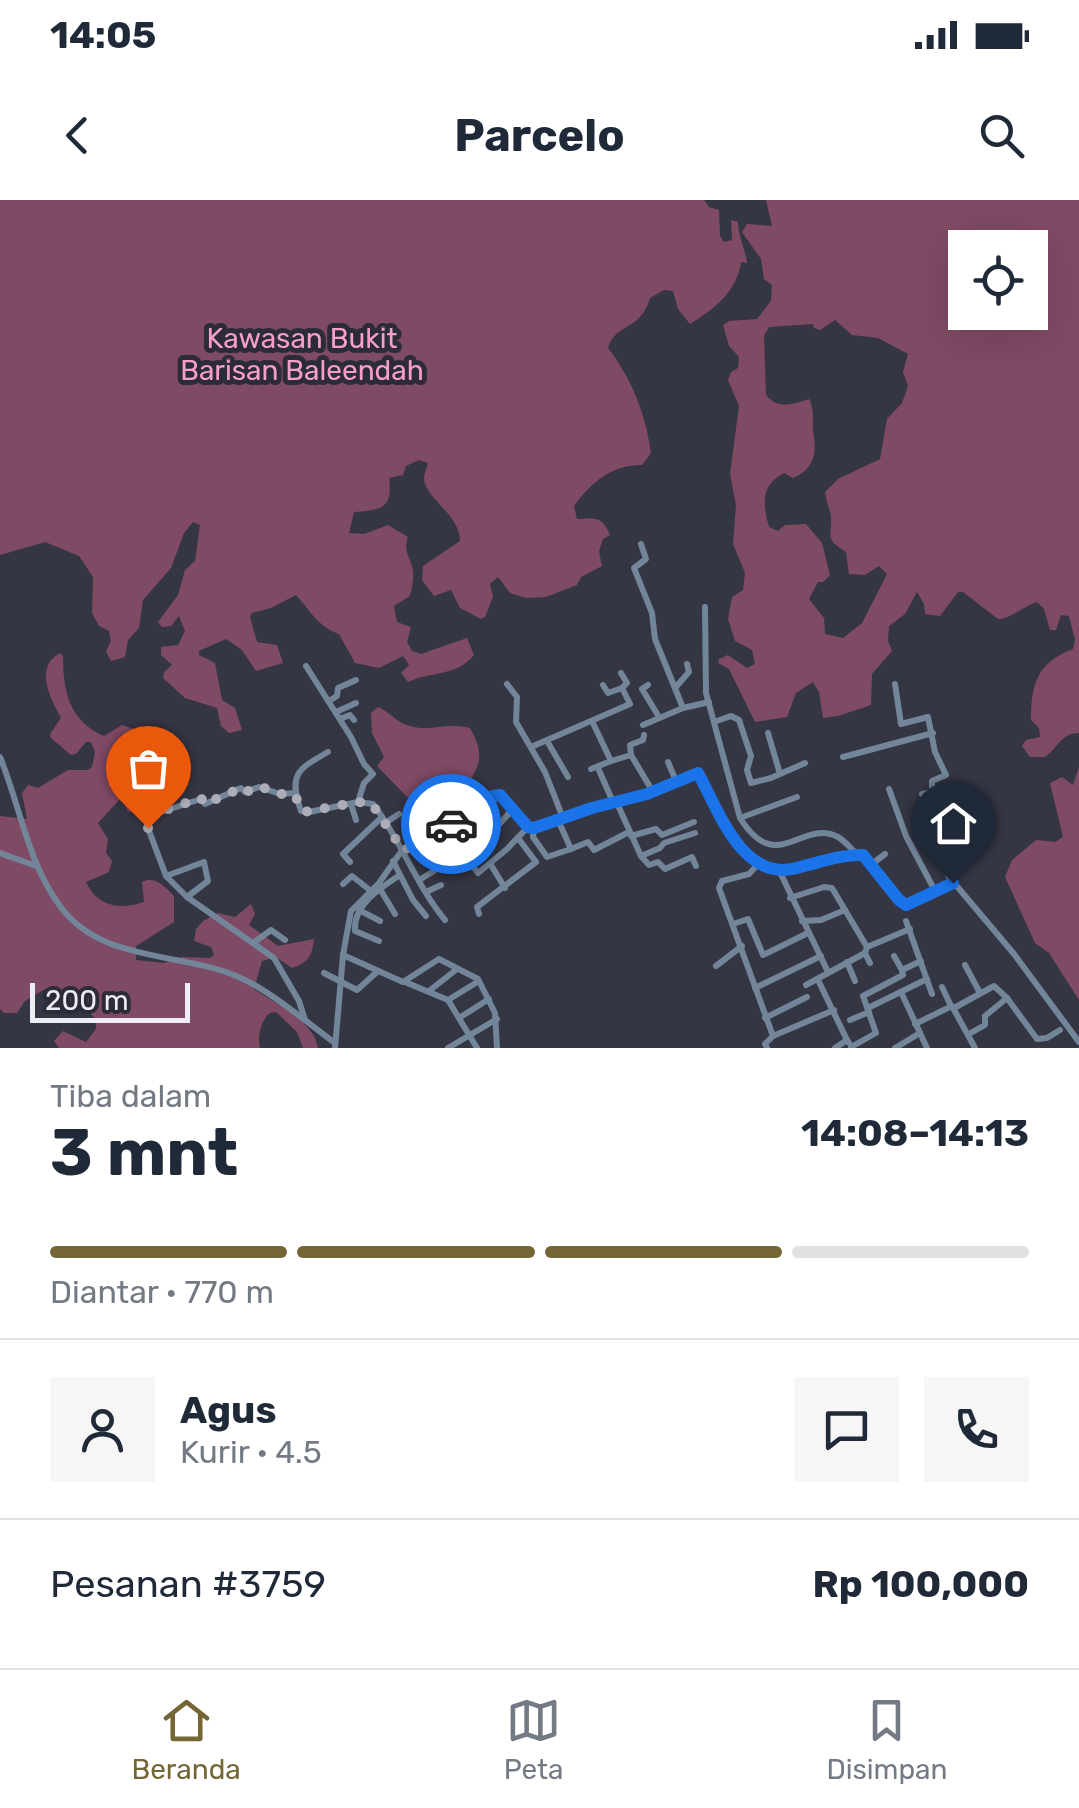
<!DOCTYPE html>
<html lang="id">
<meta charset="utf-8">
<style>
body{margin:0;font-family:Rubik,sans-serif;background:#f6f6f7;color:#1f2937;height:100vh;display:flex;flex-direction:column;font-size:38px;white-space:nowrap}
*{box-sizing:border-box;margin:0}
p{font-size:32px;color:#747a83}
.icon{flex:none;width:55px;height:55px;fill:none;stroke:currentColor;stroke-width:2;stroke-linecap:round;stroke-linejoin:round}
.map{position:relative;height:848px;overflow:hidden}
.side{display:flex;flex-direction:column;background:#fff;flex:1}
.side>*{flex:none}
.controls{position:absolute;left:948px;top:30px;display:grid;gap:20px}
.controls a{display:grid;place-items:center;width:100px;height:100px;border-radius:0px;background:#fff;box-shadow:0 10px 40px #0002;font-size:50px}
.scale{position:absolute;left:30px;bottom:25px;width:160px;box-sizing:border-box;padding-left:10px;border:5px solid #ecedf5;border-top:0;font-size:28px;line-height:35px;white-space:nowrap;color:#ecedf5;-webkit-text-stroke:8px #2b2c38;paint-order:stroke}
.pin{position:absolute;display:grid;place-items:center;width:85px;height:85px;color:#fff;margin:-102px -42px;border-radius:50% 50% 50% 0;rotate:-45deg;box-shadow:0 0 10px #0007}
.pin .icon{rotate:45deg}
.courier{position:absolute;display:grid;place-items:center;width:100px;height:100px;margin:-50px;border:8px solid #1a73e8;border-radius:50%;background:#fff;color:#222;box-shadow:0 2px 12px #0007}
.headline em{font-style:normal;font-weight:700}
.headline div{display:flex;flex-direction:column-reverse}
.headline{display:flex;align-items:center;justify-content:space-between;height:170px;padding:0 50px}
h1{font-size:65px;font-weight:700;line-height:75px}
.bar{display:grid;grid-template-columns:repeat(4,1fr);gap:15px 10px;align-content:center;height:120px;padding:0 50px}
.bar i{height:12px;border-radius:8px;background:#e0e1e3}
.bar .current{background:#746635}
.bar p{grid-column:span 4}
.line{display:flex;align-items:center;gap:25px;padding:0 50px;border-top:2px solid #e0e1e3}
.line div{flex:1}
.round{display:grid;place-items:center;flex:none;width:105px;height:105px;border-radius:0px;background:#f6f6f7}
.status{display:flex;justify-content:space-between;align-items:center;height:70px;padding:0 50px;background:#fff;direction:ltr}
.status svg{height:28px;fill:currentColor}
header{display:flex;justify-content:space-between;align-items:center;height:130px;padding:0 50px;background:#fff;font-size:45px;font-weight:700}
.dock{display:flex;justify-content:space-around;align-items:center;height:140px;border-top:2px solid #e0e1e3;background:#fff;font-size:28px;color:#747a83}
.dock a{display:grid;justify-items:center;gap:5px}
.dock .current{color:#746635}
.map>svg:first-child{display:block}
.green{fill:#7f4a64;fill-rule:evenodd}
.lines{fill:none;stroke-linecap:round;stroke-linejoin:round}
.street{stroke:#728599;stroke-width:6}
.done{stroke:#acadb7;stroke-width:10;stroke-dasharray:0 18}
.route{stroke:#1a73e8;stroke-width:12}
.labels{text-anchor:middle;stroke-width:10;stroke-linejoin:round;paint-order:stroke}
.park-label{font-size:28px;fill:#f69fca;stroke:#2b2c38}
</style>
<div class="status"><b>14:05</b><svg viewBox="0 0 49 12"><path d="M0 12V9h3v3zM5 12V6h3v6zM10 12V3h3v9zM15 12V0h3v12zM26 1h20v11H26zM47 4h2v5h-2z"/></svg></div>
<header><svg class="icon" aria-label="back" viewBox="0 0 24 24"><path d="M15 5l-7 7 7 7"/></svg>Parcelo<svg class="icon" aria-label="search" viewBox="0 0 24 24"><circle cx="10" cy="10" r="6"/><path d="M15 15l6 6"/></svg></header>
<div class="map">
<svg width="1079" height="848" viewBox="0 0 1079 848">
<rect width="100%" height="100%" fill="#353643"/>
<g class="green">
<path d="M0 0H704L709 7 719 10 720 36 724 42 732 40 731 20 738 22C738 37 746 50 747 63L741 62C737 92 714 109 690 124L678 109 673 91 664 90 650 98C640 132 616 122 608 148 632 179 646 215 651 253L642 265C611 265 592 282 574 306L577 319C596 318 602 316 610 335L603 339 599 351 602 366 581 377 577 385 546 397 526 398 510 393 498 377 490 384 493 397 485 417 481 419 460 408 451 390 434 396 422 380 423 366 460 341C460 314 424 298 424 278 424 273 427 268 428 263L419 260 406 266 403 275 389 278C393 308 382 310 354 312L349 333 364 334 388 325 408 337C403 351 410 357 413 370 414 378 412 388 410 396L394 406 397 422 411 427 407 442 412 451 421 454 467 438 474 455C456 477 431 471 408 482L401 473 409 465 403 456 379 468 355 463 339 434C318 427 309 409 296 395L271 408 252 413 250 417 257 442 277 445 283 463 256 471 242 450 226 439 199 451V455L215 463 222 500 235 508 242 530 229 533 221 526 217 508 185 498 163 478 164 472 172 465 161 455V447L178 445 185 431 179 416 171 426 162 427 158 422 178 395 185 370 195 361 200 325 193 322 184 333 171 368 143 400 139 428 128 440 125 457 111 461 106 451 111 441 109 431 99 426 92 413 93 377 79 356 45 342 0 355Z"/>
<path d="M766 0H1079V533C1062 532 1057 549 1045 557H1030L1022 546 1026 540 1040 537 1039 528 1031 520C1031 483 1038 462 1073 449L1075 440 1069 416 1061 415 1056 430H1050L1044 409 1037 402C1023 406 1011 419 998 419L963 392H958L940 416 925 414 924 404 917 392 905 414 889 426 888 441 892 451 872 474 871 505 838 516 823 518 819 492 813 482 796 493 787 517 755 522 729 469 718 463 719 459 728 455 747 468 755 464 752 450 735 441 728 419 732 397 743 390 745 373 733 344 736 305 730 274 739 206 728 180 731 172 738 168 739 157 729 146 723 125 729 121 757 119 771 101 772 85 764 79 761 59 742 32 747 24 772 26ZM965 48H1030V112H965ZM835 120 852 135 878 138 908 154 903 172 908 186 902 203 887 219 880 259 838 279 825 292C826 301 830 309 831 317 832 338 824 338 846 352L849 374 865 375 879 366 887 374 862 423 843 438 825 434 824 418 809 399 818 382H823L830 375 822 343 806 324 785 325 778 331 769 327C763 305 760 285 784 273L793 278C815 269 817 252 813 231 812 218 815 211 809 199 793 204 778 210 766 195L764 136 769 127 813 124 814 128 820 130Z"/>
<path d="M60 453 63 456C63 491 69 521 104 536L122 525 135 529 139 526 142 551 151 561H158L161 565 156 579 142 592 148 609 128 612 121 598 98 623 108 639 106 653 112 661 109 672 86 682C98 707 119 710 144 702L142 682C156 675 165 687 174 696V722L136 746V760L164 763 182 757 211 758 214 754 211 747 194 741 196 729 203 721 218 713 235 717 251 704 255 714 249 725 278 746 314 739C312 755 309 763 292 768L276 757 262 761 254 789C275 803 314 821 318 848H303L297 832 276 812 270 813C261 820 257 837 260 848H59L54 841 63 831 86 842 96 829V819L84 808 45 789 25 801 17 813H4L0 809V616L27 619 22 593 28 585 38 588 68 570H88L92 567 95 552 91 542H86L76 554 71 555 51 538 50 534 61 518C50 498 34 467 60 453Z"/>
<path d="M378 507C394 514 397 526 421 528 437 529 451 523 470 528 475 537 480 547 479 558 477 585 436 618 410 609L409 599 377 566 384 557 372 533 371 513Z"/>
<path d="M1079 567V800L1049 753 1035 743 1005 677 1012 660 1036 640 1055 642 1063 637 1050 583 1062 577 1073 585Z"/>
</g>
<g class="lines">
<g class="street">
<path d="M641 344 646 359 634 368 652 413 655 439 683 508 709 502"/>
<path d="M705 407 706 493 740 618C777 677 801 618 838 637 844 640 851 649 856 653"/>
<path d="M306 466 351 537 364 564 373 574 364 583 358 602"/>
<path d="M621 473 627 483 622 488"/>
<path d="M507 484 517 497 516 522 545 572 563 618"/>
<path d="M895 484 901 524 928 517 935 552 946 575 932 581V592L922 594 933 616 937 643 951 683"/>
<path d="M648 485 642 489 659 517"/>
<path d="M675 488 689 472 687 464"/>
<path d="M329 501 337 496 338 488 356 480"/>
<path d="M336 512 356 503"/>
<path d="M340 519 350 515 354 520"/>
<path d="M714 522 731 516 739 520 751 556 747 570 751 583 771 578 805 563"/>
<path d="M643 525 683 508"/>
<path d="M768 533 780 574"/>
<path d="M547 541 568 577"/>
<path d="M531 547 630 504 622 488 608 493 603 485"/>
<path d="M328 552C298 569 288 574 301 611L309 612 358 602 373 604C401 640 416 685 445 720"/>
<path d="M157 554 136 565 133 570 148 628 166 676 187 697 274 758 299 801 305 820"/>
<path d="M631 555 630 545 643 540 644 535"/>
<path d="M0 557C20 606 28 663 60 706 98 759 170 753 226 772 265 785 302 819 335 843"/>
<path d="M843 557 933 533"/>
<path d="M611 561 631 555 653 592"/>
<path d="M668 562 676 581"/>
<path d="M598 568 613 602"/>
<path d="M591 569 611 561 592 521"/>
<path d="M889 589 906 636 935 691"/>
<path d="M616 601 641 656 649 665 658 662 665 669 692 657 696 666"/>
<path d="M351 604 356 620"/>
<path d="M145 617 201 599 205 604 241 588 245 592 259 587 280 594 295 593"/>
<path d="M740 618 797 597"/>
<path d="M385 623 399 614"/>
<path d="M534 628 533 637 547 657 571 649 558 620"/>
<path d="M445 629 478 673 507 649 528 627"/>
<path d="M494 630 513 609"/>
<path d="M631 636 656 629 662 635 694 622"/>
<path d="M571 649 588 642 594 650 629 632"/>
<path d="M0 653 36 666"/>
<path d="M641 656 660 648 664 643 695 633"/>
<path d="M393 661 413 700 426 716"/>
<path d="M350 662 343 654 382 617"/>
<path d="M760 662 749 674 722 681 719 688 773 836 765 844 767 848"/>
<path d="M872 664 885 654"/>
<path d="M491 665 505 688"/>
<path d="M779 670 828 772"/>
<path d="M166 676 204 662 208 681 187 697"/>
<path d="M419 680 434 671"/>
<path d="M343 684 352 676 371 691"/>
<path d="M380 689 395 714"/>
<path d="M426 692 441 685"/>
<path d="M790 698 824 687 832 688 867 747 865 753 870 763"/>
<path d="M359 710 380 721"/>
<path d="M479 714 477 707 536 662 518 638"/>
<path d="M802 721 821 720 845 710"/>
<path d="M906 721 932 794"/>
<path d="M733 724 748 719 763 755 808 733"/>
<path d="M379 741 355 731C353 705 380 688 400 675"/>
<path d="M253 743 271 730 285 740"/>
<path d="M867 747 910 729"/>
<path d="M343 755 403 782 439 759 478 779 495 813 497 848"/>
<path d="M894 756 902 770"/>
<path d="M847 762 855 781"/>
<path d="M965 765 980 793"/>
<path d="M716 766 742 746"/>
<path d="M324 773 357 790 378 771"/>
<path d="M818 780 847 840"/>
<path d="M405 782 448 800 477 848"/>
<path d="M806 785 865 753"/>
<path d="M942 787 951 806"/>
<path d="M755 788 821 756"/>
<path d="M429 791 457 769"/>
<path d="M901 792 927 848"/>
<path d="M448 800 479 781"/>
<path d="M868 808 927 779"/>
<path d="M954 808 994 786 1007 798"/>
<path d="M459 818 489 799"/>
<path d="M765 818 807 797"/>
<path d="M850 820 869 812"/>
<path d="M915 824 952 806 975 848"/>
<path d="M969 834 985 825V816L1007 798 1037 839 1047 838 1060 830"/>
<path d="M773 836 834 810"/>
<path d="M851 847 876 833 863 796 903 775 902 770 921 761"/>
<path d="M335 848 343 755 351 711 379 683 403 649 433 639 487 597 502 596 528 627 534 628 592 608 647 594 697 573C717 607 741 679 792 669 815 664 840 653 863 655L899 701 906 705 955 684 1014 754 1079 842"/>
<path d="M448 848 497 819"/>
<path d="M835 848 847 840 849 843"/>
<path d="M895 848 920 833"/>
</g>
</g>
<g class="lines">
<path class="done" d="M148 628 145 617 201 598 205 604 241 588 246 592 259 586 280 594H294L304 612 358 602 372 604 403 650 433 639 451 624"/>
<path class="route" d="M451 624 487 597 500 595 528 627 534 628 592 608 647 594 698 573C717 607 741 679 792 669 815 664 840 654 863 655L899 700 906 705 953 683"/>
</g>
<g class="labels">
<g class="park-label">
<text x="302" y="148">Kawasan Bukit<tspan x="302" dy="32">Barisan Baleendah</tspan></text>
</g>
</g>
</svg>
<div class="controls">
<a><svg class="icon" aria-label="locate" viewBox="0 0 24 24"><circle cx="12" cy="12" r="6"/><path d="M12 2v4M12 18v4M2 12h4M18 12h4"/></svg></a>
</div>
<div class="scale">200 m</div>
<div class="pin" style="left:148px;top:628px;background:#ea580c"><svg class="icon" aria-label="bag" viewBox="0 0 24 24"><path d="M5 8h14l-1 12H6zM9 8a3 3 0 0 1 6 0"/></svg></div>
<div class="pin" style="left:953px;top:683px;background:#1f2937"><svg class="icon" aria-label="home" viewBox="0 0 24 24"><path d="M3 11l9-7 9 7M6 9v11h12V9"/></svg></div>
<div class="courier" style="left:451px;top:624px"><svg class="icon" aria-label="car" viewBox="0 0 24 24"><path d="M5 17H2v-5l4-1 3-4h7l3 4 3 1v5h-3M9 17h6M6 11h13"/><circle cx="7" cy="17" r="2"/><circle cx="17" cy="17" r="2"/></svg></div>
</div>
<section class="side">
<div class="headline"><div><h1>3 mnt</h1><p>Tiba dalam</p></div><em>14:08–14:13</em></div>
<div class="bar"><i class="current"></i><i class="current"></i><i class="current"></i><i></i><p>Diantar · 770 m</p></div>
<div class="line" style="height:180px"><a class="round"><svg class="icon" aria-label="person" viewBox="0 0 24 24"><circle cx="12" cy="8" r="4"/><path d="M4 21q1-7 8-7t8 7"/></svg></a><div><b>Agus</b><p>Kurir · 4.5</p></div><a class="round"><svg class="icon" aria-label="chat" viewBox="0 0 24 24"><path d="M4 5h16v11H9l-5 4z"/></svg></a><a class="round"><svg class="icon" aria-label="phone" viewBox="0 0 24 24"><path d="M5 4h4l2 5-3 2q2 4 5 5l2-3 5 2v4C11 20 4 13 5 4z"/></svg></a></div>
<div class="line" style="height:130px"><div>Pesanan #3759</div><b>Rp 100,000</b></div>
</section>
<nav class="dock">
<a class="current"><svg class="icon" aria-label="home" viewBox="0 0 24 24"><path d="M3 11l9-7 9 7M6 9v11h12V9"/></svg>Beranda</a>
<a><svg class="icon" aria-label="map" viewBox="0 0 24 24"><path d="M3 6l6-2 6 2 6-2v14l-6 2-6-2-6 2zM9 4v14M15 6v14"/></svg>Peta</a>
<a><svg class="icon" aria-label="saved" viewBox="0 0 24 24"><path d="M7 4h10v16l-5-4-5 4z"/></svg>Disimpan</a>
</nav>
